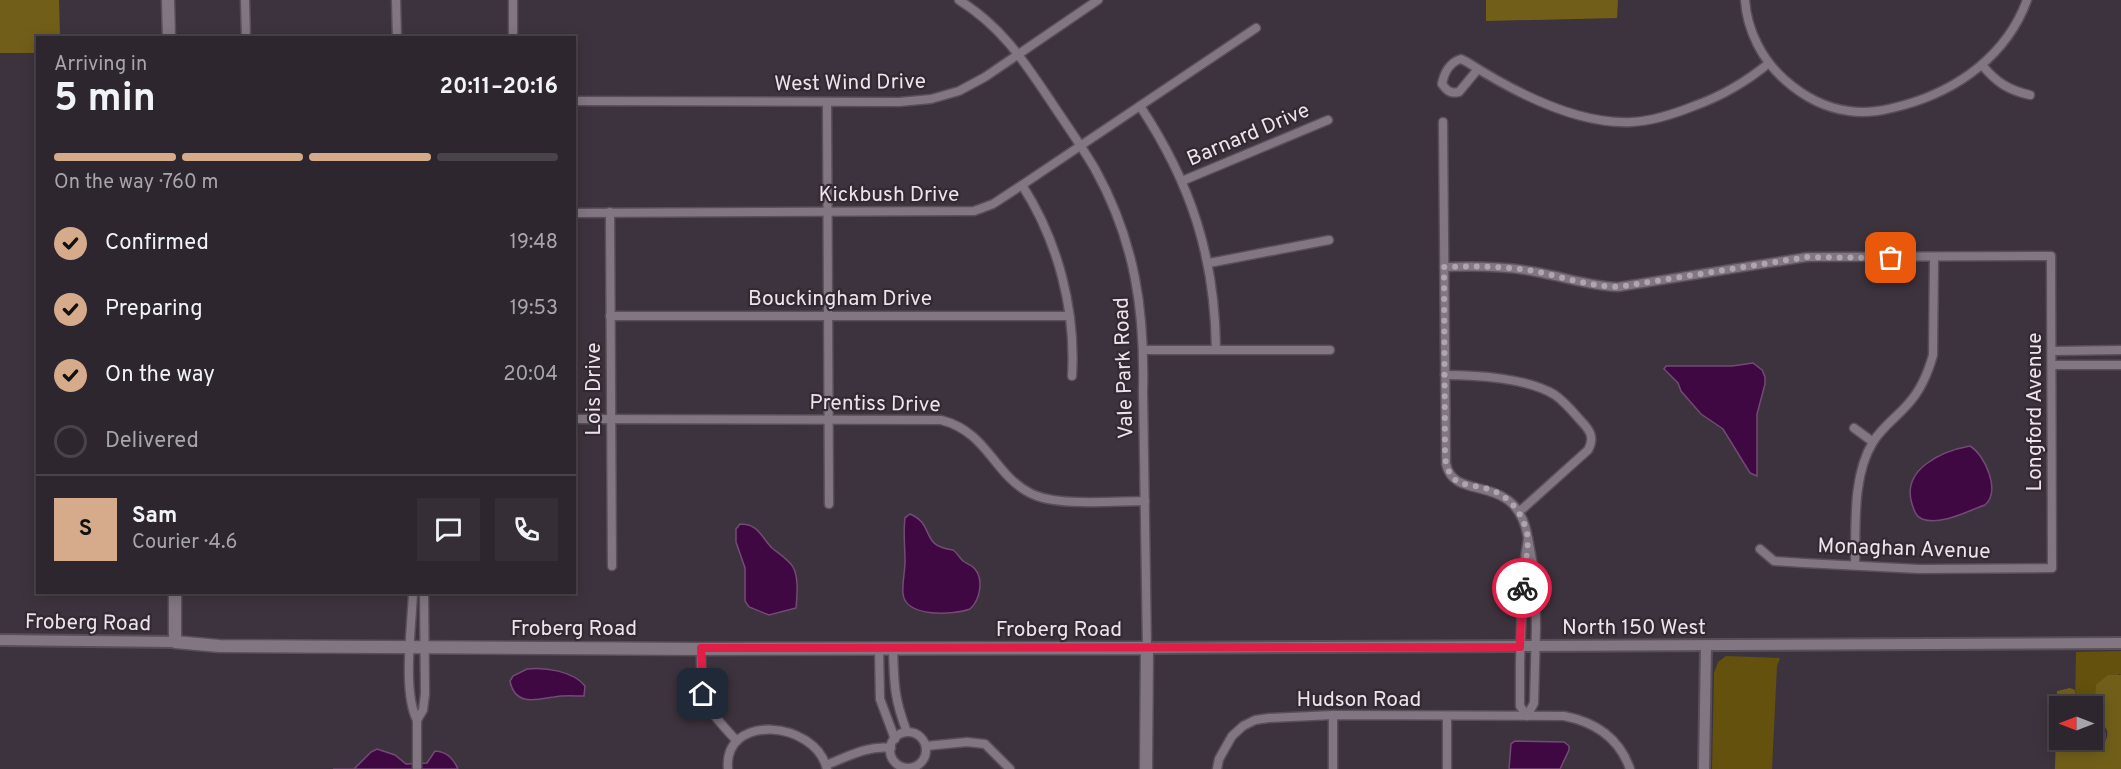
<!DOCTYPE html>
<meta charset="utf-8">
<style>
body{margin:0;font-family:Overpass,sans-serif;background:#362e36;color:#f1f3f6;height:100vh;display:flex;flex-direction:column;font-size:22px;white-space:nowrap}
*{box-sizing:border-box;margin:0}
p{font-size:20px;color:#a7a5aa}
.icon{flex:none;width:33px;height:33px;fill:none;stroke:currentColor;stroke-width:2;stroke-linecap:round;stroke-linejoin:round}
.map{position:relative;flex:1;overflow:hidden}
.details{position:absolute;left:36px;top:36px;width:540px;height:558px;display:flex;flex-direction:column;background:#2e262e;border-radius:0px;box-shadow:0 3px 15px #0003,0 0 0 2px #49434a}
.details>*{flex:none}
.needle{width:39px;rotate:270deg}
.tools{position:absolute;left:2049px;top:696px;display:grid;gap:12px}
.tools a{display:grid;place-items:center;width:54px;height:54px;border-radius:0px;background:#2e262e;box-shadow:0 3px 15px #0003,0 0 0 2px #49434a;font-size:30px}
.pin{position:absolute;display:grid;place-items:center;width:51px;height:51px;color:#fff;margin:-26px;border-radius:12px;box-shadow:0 3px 9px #0006}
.courier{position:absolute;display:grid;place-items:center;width:60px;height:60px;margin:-30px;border:4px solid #e11d48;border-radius:50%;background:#fff;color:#222;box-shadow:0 2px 8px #0007}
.head em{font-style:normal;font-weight:700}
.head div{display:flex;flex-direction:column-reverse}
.head{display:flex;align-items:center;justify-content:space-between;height:102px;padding:0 18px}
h1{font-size:39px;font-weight:700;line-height:45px}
.bar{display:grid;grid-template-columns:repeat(4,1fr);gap:9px 6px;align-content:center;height:72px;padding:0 18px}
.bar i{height:8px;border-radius:4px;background:#49434a}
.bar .on{background:#d6ab8b}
.bar p{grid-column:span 4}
.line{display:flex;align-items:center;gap:15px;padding:0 18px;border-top:2px solid #49434a}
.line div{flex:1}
.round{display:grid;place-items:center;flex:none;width:63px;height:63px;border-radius:0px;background:#362e36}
ol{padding:0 18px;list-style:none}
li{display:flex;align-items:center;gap:18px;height:66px}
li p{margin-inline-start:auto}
li .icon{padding:6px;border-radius:50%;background:#d6ab8b;color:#111;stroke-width:4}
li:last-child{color:#a7a5aa}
li i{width:33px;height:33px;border:3px solid #49434a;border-radius:50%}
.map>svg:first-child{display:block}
.green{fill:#63510d}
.forest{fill:#715f19}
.water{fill:#3f0842;stroke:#734a75;stroke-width:1.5}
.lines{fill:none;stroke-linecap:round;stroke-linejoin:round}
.minor-casing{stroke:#584f58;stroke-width:11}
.tertiary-casing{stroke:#584f58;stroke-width:14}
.secondary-casing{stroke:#584f58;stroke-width:15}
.minor{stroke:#827682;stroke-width:8}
.tertiary{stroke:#827682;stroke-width:10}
.secondary{stroke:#827682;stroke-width:12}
.done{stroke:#aea6ae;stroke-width:6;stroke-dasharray:0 10.8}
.route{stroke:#e11d48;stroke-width:8}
.labels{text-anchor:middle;stroke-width:4.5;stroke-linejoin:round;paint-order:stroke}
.street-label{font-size:21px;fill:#ebe4eb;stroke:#332933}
</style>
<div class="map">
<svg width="2121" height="769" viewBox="0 0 2121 769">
<rect width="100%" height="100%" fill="#3d333e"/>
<g class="green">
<path d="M2121 651V675L2119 674 2100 723C2111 732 2106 753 2091 752 2087 752 2082 749 2078 747L2075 740H2092V706H2075L2076 652Z"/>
<path d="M1726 656 1780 658 1777 666 1772 769H1712L1714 673 1718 662Z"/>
</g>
<g class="forest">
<path d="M0 0H59L60 37 38 38 37 53H0Z"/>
<path d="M1486 0H1618L1617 18 1486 21Z"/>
<path d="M2108 675H2121V769H2055L2057 691 2070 688 2075 690V706H2060V740H2075L2078 747 2095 752C2102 747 2112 736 2105 727 2101 723 2098 721 2096 715 2093 706 2096 694 2096 685Z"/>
</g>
<g class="water">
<path d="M1753 363 1762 370 1765 377V384L1757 414V476L1750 473 1723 429 1701 414 1681 391 1678 383 1664 369 1666 366H1732Z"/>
<path d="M1970 446C1985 455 2001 491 1985 505 1967 511 1941 526 1922 519 1916 517 1914 510 1912 504 1901 469 1942 451 1970 446Z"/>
<path d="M910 514C936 525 919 546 953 550 957 553 960 558 963 561 967 564 972 565 975 569 984 580 980 600 970 609 954 615 906 618 903 594 902 583 905 572 905 561 905 547 903 532 905 518Z"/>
<path d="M740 524C759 524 761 537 772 548 778 553 789 560 793 567 799 578 797 596 796 608L769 615 749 607 745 601V568L736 542V529Z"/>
<path d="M527 669C545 667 573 671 585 686L584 696C574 696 563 695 554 697 535 700 515 706 510 681L513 676Z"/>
<path d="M1515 741 1564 742 1569 746V750L1560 769H1509L1511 744Z"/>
<path d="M377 749 395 755 406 764 427 763 435 751C447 752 453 758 458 769H333H354L371 752Z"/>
</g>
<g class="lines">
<g class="minor-casing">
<g id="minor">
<path d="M245 0 246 38"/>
<path d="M396 0 397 38"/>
<path d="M513 0V38"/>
<path d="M959 0C1002 27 1023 60 1050 100 1065 123 1081 145 1095 169 1135 241 1145 311 1143 392L1147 648"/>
<path d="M1745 0C1747 30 1762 60 1785 80 1803 96 1825 108 1849 111 1868 114 1886 110 1904 105 1958 90 2007 55 2027 0"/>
<path d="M1982 65C1996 82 2008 90 2030 95"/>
<path d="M1478 69 1459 92C1451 94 1447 91 1442 84 1444 73 1450 62 1461 59L1467 62C1514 92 1576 125 1632 122 1654 121 1674 114 1694 106 1722 96 1746 82 1769 63"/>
<path d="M574 101 899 102 931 99 959 91 985 77 1098 0"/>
<path d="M827 102 829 504"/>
<path d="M1140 106C1191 183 1215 257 1216 349"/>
<path d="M1443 122 1446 464C1455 504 1516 469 1528 538"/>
<path d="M1182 181 1328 120"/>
<path d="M1022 185C1058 241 1076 310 1072 376"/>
<path d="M610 212 612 566"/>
<path d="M574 213 974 211 993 204 1022 185 1256 28"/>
<path d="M1209 263 1329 240"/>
<path d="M1444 267C1475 266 1506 266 1536 272 1564 277 1590 286 1618 287L1807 257 2051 256 2052 568 1919 569 1804 563 1774 561 1760 549"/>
<path d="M610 316H1069"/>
<path d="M1144 350H1330"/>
<path d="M2052 351 2121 350"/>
<path d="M2052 365H2121"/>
<path d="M1445 375C1476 375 1528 378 1555 395 1565 402 1573 412 1581 421 1590 430 1595 438 1588 450L1519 512"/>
<path d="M574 419 941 420C988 432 993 474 1030 493 1056 507 1114 501 1145 501"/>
<path d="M1854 428 1873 442"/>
<path d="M1528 538 1535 576 1536 628 1534 703 1527 716 1520 706V663L1523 571Z"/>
<path d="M1855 565C1856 526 1852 476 1873 442 1882 427 1897 417 1908 404 1921 390 1928 373 1933 355L1934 258"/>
<path d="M413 592C412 626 402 691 417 720"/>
<path d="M893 648C894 683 894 699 907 732"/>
<path d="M701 649C701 698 702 704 736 740"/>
<path d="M879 649 880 699 895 739"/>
<path d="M1333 715V769"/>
<circle cx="908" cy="750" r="18"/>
<path d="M926 746 967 742 985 744 1010 769"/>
<path d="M826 765C847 757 868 745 891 748"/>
<path d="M417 769V720L423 710 425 694 424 592"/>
<path d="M728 769C723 713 815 720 827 769"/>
<path d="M1217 769 1219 759 1232 736 1243 726 1255 720 1269 718 1333 715 1564 716C1595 722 1619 737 1630 769"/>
<path d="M1447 769V717"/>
</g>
</g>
<g class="tertiary-casing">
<g id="tertiary">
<path d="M0 640 175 642"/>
<path d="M1147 648 2121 643"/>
<path d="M1704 769 1706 646"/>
</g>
</g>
<g class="secondary-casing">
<g id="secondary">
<path d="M168 0 169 38"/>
<path d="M175 592V642L219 646 701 649 1147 648 1146 769"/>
</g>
</g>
<use href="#minor" class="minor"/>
<use href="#tertiary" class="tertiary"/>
<use href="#secondary" class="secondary"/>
</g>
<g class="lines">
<path class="done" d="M1522 588C1523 571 1530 548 1527 533 1522 511 1507 493 1484 488 1462 483 1450 486 1445 458L1444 267C1476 266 1508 266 1539 272 1565 278 1590 286 1618 287L1807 257 1891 258"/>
<path class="route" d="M703 694 701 648 1520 647 1522 588"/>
</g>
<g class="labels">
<g class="street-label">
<text transform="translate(850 82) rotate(-1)" y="7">West Wind Drive</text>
<text transform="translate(1248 134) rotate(-23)" y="7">Barnard Drive</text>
<text x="889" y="201">Kickbush Drive</text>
<text x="840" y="305">Bouckingham Drive</text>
<text transform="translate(1123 368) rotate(-92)" y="7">Vale Park Road</text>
<text transform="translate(593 389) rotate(-90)" y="7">Lois Drive</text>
<text transform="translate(875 403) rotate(1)" y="7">Prentiss Drive</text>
<text transform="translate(2034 412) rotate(-90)" y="7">Longford Avenue</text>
<text transform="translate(1904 548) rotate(2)" y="7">Monaghan Avenue</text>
<text transform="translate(88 622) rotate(1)" y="7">Froberg Road</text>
<text x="1634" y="634">North 150 West</text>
<text x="574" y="635">Froberg Road</text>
<text x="1059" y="636">Froberg Road</text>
<text x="1359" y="706">Hudson Road</text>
</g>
</g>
</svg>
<div class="tools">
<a><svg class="needle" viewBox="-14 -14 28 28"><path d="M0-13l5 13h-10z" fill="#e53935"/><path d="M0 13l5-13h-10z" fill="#a7a5aa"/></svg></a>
</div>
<div class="pin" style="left:1891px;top:258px;background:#ea580c"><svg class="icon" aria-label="bag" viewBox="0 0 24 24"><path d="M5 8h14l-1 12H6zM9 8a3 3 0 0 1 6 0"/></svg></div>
<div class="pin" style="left:703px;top:694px;background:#1f2937"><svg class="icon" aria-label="home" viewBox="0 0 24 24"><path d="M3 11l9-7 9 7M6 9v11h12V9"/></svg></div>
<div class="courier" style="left:1522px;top:588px"><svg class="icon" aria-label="bike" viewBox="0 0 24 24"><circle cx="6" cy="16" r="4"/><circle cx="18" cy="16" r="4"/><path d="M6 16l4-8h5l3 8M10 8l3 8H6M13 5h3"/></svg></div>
<section class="details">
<div class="head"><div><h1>5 min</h1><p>Arriving in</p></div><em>20:11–20:16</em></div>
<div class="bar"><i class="on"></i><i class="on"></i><i class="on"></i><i></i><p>On the way · 760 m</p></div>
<ol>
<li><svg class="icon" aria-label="check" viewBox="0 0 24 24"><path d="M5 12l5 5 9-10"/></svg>Confirmed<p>19:48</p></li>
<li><svg class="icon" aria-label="check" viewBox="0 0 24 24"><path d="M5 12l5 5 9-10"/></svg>Preparing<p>19:53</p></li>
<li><svg class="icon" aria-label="check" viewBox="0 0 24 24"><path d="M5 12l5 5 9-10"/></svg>On the way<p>20:04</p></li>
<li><i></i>Delivered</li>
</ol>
<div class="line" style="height:108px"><b class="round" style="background:#d6ab8b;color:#111">S</b><div><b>Sam</b><p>Courier · 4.6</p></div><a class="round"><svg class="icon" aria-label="chat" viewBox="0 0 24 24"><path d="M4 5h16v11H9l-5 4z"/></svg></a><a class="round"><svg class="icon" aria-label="phone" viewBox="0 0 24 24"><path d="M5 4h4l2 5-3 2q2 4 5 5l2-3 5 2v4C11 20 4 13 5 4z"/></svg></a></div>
</section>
</div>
